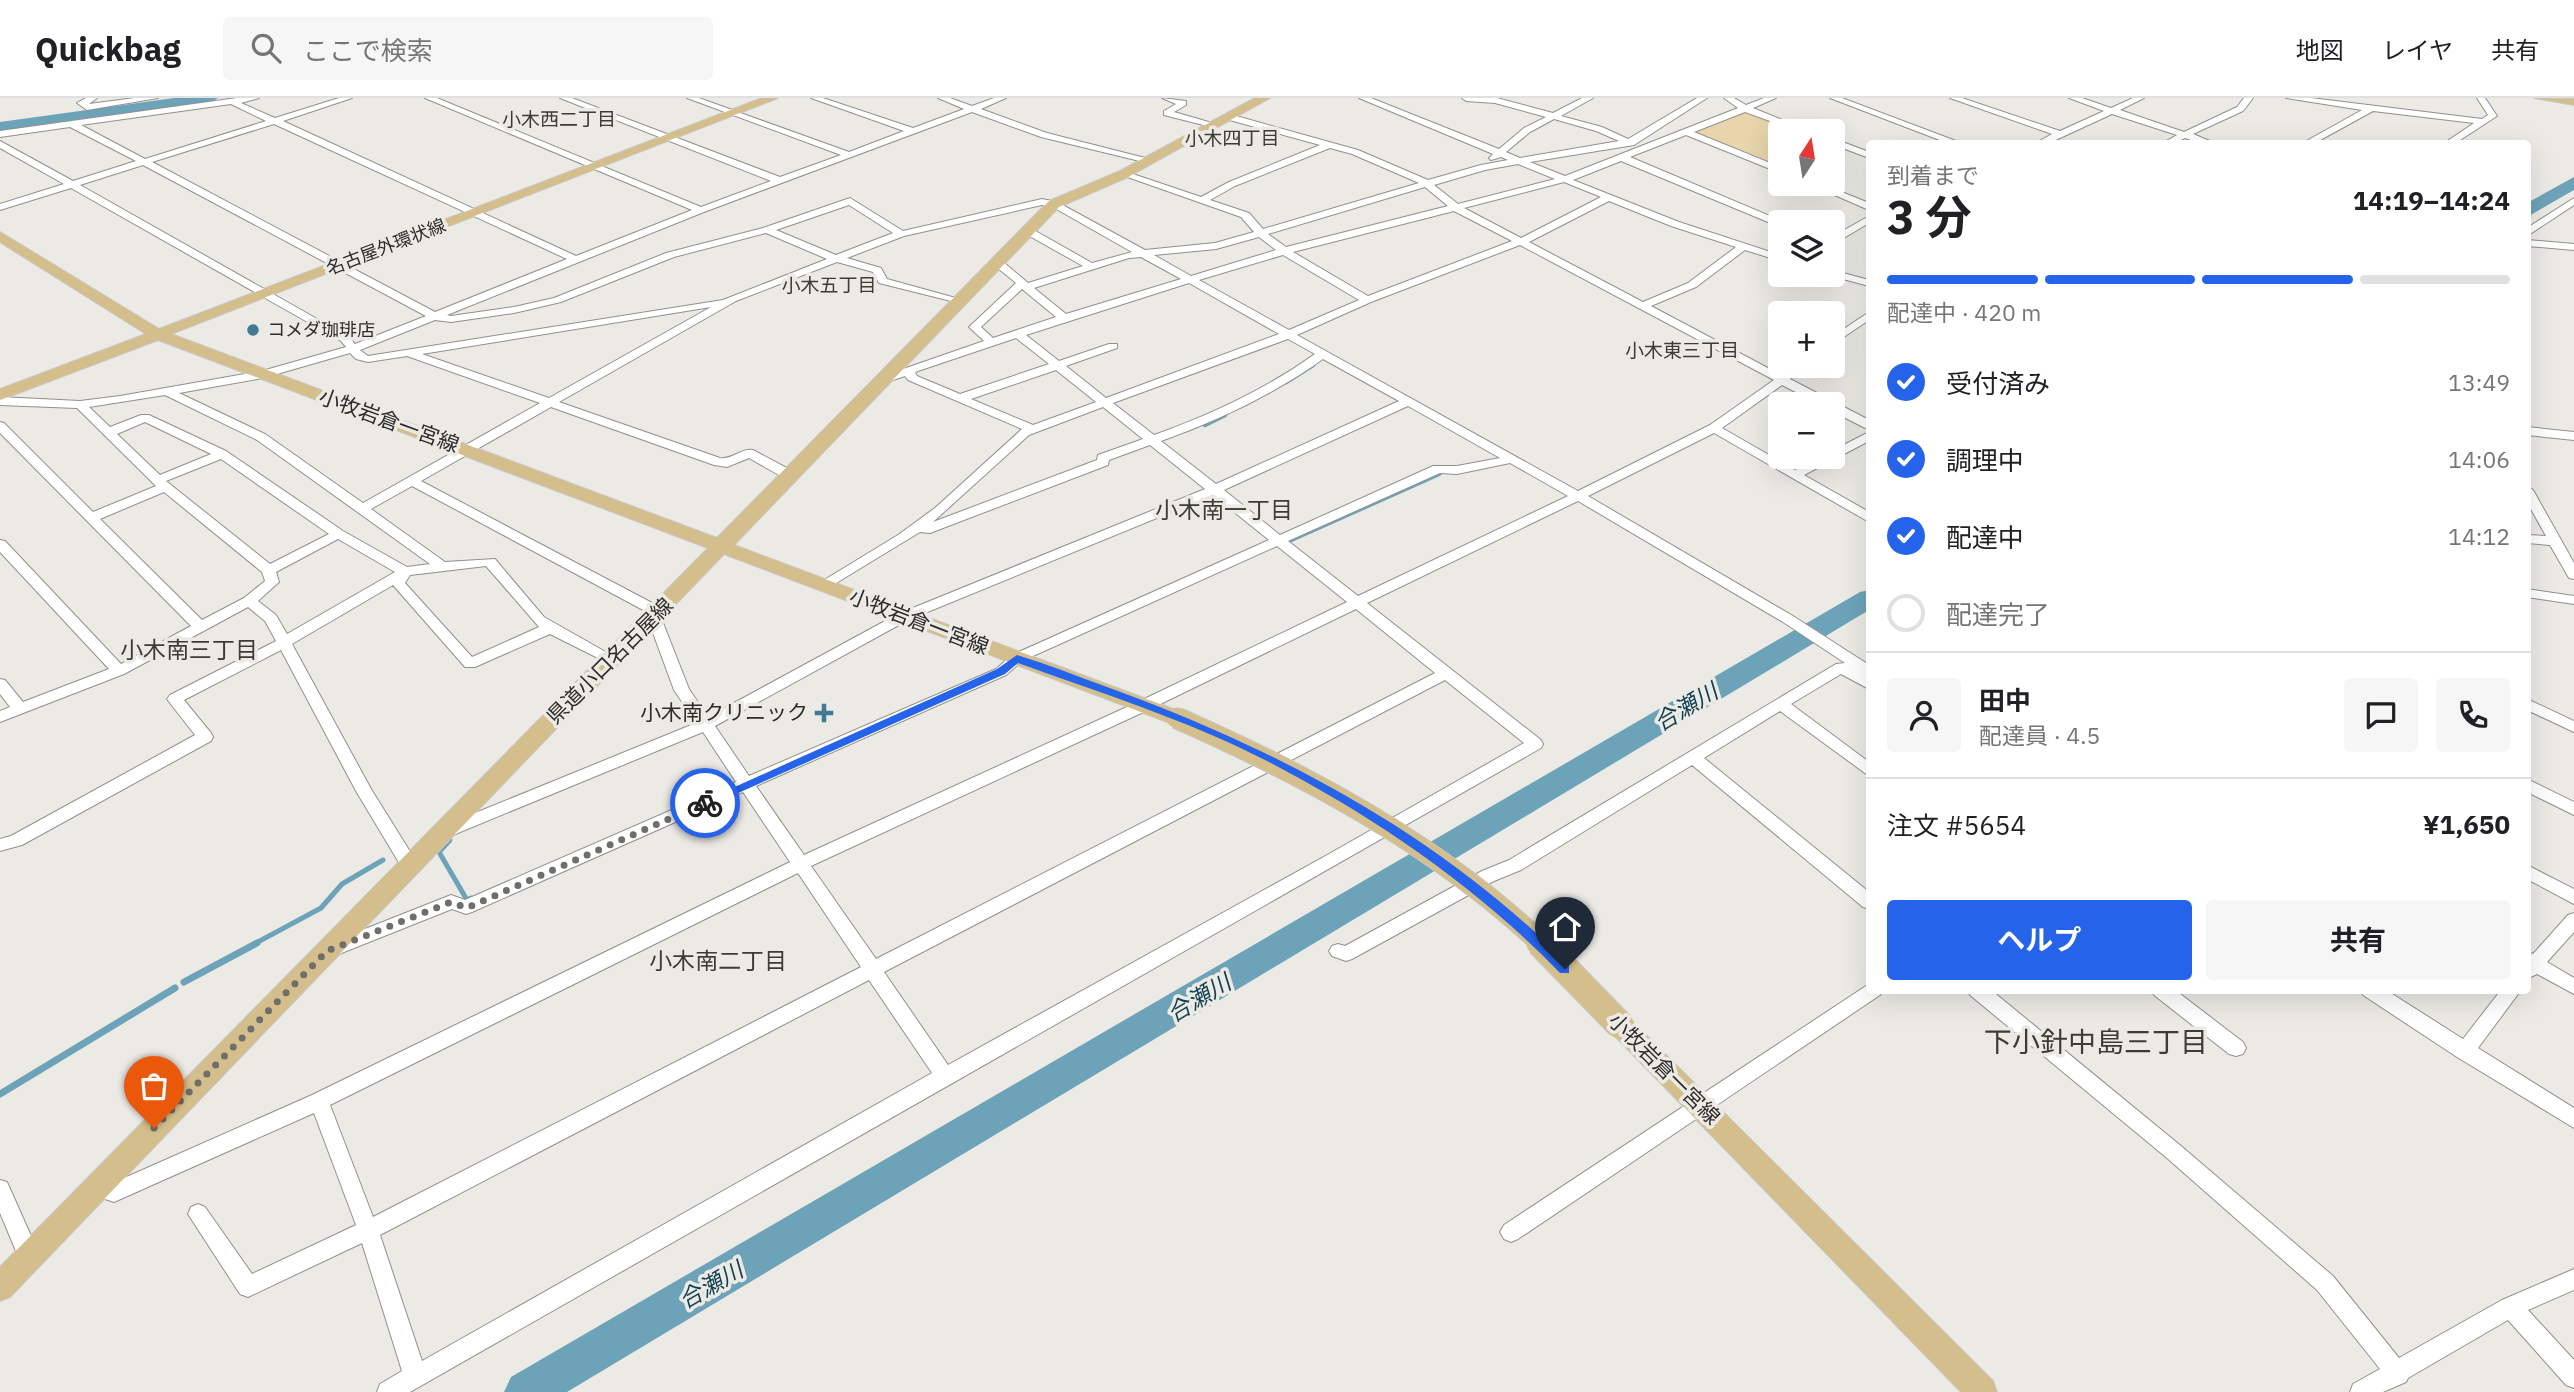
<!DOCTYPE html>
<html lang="ja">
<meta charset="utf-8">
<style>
body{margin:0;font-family:"IBM Plex Sans","Noto Sans JP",sans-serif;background:#f6f6f6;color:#202124;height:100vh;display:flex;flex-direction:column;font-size:26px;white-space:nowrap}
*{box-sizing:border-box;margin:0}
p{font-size:23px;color:#757577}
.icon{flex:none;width:38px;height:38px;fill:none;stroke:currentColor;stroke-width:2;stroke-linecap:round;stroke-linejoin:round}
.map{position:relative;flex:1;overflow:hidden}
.details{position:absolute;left:1866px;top:42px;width:665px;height:854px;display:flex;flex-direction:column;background:#fff;border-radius:7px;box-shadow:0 7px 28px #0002}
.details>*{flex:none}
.needle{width:46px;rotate:12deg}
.controls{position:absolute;left:1768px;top:21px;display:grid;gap:14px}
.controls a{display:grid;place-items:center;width:77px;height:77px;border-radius:7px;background:#fff;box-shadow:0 7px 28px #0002;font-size:35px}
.pin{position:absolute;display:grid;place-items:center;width:60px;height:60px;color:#fff;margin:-72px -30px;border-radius:50% 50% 50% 0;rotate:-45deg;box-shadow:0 0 7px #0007}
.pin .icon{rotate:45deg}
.courier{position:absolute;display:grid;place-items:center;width:70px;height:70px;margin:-35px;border:5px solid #2563eb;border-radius:50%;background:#fff;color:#222;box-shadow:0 2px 9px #0007}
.summary em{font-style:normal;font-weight:700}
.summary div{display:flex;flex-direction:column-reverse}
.summary{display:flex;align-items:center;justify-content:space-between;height:119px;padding:0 21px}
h1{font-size:46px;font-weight:700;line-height:52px}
.bar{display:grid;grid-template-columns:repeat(4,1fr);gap:10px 7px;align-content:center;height:84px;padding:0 21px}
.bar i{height:9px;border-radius:5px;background:#e0e0e0}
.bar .selected{background:#2563eb}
.bar p{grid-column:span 4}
.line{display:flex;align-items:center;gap:18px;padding:0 21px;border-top:2px solid #e0e0e0}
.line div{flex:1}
.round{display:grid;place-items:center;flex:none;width:74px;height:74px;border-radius:7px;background:#f6f6f6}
ol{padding:0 21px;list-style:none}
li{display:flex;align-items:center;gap:21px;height:77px}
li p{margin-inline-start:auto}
li .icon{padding:7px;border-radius:50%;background:#2563eb;color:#fff;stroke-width:4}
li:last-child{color:#757577}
li i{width:38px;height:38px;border:4px solid #e0e0e0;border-radius:50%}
.cta{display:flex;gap:14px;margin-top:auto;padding:14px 21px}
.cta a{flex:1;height:80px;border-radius:7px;background:#2563eb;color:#fff;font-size:28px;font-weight:700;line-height:80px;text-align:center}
.cta a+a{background:#f6f6f6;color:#202124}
header{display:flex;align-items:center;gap:42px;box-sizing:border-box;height:98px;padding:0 35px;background:#fff;border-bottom:2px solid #e0e0e0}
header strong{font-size:33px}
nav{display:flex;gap:38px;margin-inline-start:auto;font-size:24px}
.search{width:490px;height:63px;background:#f6f6f6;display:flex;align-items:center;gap:18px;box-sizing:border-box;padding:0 24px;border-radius:7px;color:#757577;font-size:26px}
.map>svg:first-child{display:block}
.green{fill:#e8d5ac}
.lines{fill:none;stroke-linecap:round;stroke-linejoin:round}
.stream-far2{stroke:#6da3b9;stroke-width:4.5}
.stream-far1{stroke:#6da3b9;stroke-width:5}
.stream{stroke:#6da3b9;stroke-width:7}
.river{fill:#6da3b9;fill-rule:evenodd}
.minor-casing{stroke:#92908b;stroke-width:2}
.major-casing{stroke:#c8c8c8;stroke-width:2}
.minor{fill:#fff;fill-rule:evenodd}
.major{fill:#d4be8b;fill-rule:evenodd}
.major-bridge-far1-casing{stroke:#c8c8c8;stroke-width:23;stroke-linecap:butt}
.major-bridge-casing{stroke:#c8c8c8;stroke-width:29;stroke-linecap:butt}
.major-bridge-far1{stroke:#d4be8b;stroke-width:21}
.major-bridge{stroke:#d4be8b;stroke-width:27}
.route{fill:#2563eb}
.done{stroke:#706e6b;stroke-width:7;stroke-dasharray:0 12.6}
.poi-dot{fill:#407b93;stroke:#eceae5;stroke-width:2.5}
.labels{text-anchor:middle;stroke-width:7;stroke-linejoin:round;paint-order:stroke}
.far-street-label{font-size:18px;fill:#2d2c2a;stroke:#eceae5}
.far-poi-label{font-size:18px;fill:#2d2c2a;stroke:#eceae5;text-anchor:start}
.far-neighbourhood-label{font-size:19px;fill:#3d3b37;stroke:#eceae5}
.street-label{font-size:21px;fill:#2d2c2a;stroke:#eceae5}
.poi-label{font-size:21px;fill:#2d2c2a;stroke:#eceae5;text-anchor:end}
.neighbourhood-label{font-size:23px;fill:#3d3b37;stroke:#eceae5}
.water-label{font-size:23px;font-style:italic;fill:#0e3e4f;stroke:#eceae5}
.near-neighbourhood-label{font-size:28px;fill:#3d3b37;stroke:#eceae5}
</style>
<header>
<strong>Quickbag</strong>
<div class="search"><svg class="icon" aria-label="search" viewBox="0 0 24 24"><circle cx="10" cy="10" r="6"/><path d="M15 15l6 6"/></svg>ここで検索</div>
<nav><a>地図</a><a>レイヤ</a><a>共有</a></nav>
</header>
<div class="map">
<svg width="2574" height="1294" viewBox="0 0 2574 1294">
<rect width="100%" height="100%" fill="#eceae5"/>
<path class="green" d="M1745 14 1797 33H1780V68L1693 33Z"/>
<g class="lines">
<g class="stream-far2">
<path d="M1286 284 1313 267"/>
<path d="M1205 327 1225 317"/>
<path d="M1291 442 1439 376"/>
</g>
<g class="stream-far1">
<path d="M450 742 439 754 467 802 471 800"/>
<path d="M254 846 321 810 342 786 383 762"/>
</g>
<g class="stream">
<path d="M184 884 257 845"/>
<path d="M0 996 175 890"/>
</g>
<g class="river">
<path d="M174 0H218L210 5 0 34V24Z"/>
<path d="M2574 79V92L2527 119V105Z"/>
<path d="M1869 492V512L567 1294H504L511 1279 1860 494Z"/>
</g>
<g class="minor-casing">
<g id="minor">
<path d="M86 0H97L89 6 135 0H158L87 12 77 5Z"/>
<path d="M237 0H259L241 5 275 20 339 0H352L283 23 576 158 692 112 425 0H437L701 109 771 83 560 0H572L780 79 841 57 687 0H699L849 54 904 33 811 0H823L913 30 964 11 938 0H950L972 8 994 0H1006L981 11 1047 35 1153 62 1148 65 1041 39 972 14 704 114 447 217 451 218 514 209 554 200 666 155 763 130 850 100 903 133 1042 101 1057 104 1145 152 1215 145 1254 134 1241 119 1119 76 1127 74 1201 99 1229 84 1320 47 1226 21 1225 19 1229 16 1358 52 1428 82 1481 67 1508 62 1501 59 1491 62 1489 60 1493 56 1359 0H1371L1499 51 1524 30 1546 19 1495 5 1466 3 1462 0H1497L1553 15 1582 0H1593L1561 18 1602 29 1628 41 1697 0H1707L1634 47 1530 64 1565 78 1738 10 1724 0H1734L1746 7 1764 0H1776L1753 10 1809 33H1797L1745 14 1694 34 1780 69V75L1686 37 1630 59 1784 124H1780V129L1621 63 1573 82 1679 124 1780 157V163L1745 152 1696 189 1651 208 1781 277 1794 268H1807L1790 281 1869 322V331L1865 330 1832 313V306H1819L1782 287 1722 330 1795 372 1821 359H1832V353L1869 334V343L1804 377 1869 414V424L1714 335 1588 398 1793 518 1869 567V591L1841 576 1791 606 1869 664V678L1780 613 1704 660 1869 794V811L1863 809 1692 667 1521 772 1494 783 1352 861 1346 863 1332 858 1329 853 1332 848 1338 846 1345 848 1482 773 1509 762 1836 566 1845 565 1783 524 1578 403 1367 505 1541 642 1543 646 1541 650 410 1294H377L380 1286 402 1273 362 1145 248 1199 240 1196 188 1116 191 1109 198 1106 205 1109 252 1176 356 1127 314 1015 114 1104 90 1096 87 1089 90 1082 97 1080 113 1085 312 997 790 764 743 694 472 814 466 816 452 811 339 856 333 858 327 856 324 851 327 846 451 797 465 802 736 684 703 634 453 737H441L439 733 441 729 696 625 674 592 645 513 412 388 371 411 445 464 495 461 544 519 618 561 611 566 606 564 550 536 475 569H465L393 487 292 546 371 691 419 768 416 773H404L356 693 281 552 184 602 211 635 213 639 211 643 22 747 0 753V741L11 738 195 637 170 605 167 601 170 597 276 543 265 523 248 509 124 576 0 624V613L10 609 0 596V581L5 582 23 604 109 571 0 454V442L5 443 121 566 191 528 0 335V324L4 325 93 414 156 388 77 310 0 307V299L80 303 120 298 262 273 346 249 341 243 71 90 0 112V106L64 86 0 50V43L73 83 136 63 70 29 0 39V33ZM231 6 266 23 145 61 81 27ZM1554 21 1596 33 1619 43 1520 60 1506 54 1530 34ZM274 26 567 161 435 214 152 64ZM1330 50 1352 56 1419 85 1263 131 1249 115 1210 102 1235 88ZM1518 66 1555 81 1458 106 1434 87 1485 72ZM143 67 426 218 355 246 349 239 80 87ZM1564 84 1601 99 1521 140 1464 110ZM1425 89 1448 108 1286 149 1268 136ZM1609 103 1671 128 1736 149 1688 185 1643 204 1529 144ZM849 107 893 135 836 157 776 132ZM1042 107 1051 108 1132 154 1092 165 1032 131H1024V135L1083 168 1028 185 1002 163H994V167L1016 185 969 229 984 243 883 278 881 280 887 284 905 278 908 282 1022 331 935 410 898 437 816 487 818 490H828L920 434 930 435 1108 367 1109 362 1150 347 1205 391 898 516 708 619 689 591 656 507 421 383 551 309 714 367 727 369 749 360 786 381H796V375L753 352C741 350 732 362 720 360L559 304 736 203 837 164 873 174 879 185 963 206V202L887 181 881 170 847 160 904 138ZM1454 113 1512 143 1368 198 1293 154ZM766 135 827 161 723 202 368 258 360 252 435 222 451 224 514 215 561 204 674 159ZM1259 139 1276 152 1191 178 1154 157 1216 151ZM1520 147 1774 282 1710 327 1578 393 1297 237 1371 204ZM1283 157 1359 202 1289 232 1199 182ZM1141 159 1181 181 1066 216 1034 190 1129 160ZM1189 185 1279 236 1106 300 1066 268 1117 250V246H1109L1059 263 1026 237ZM1022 191 1056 219 993 240 981 229ZM711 209 549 300 422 256ZM1016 240 1049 266 960 296 917 278 915 274ZM1288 241 1315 256C1266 291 1210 317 1154 337L1113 305ZM350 255 356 261 368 264 407 258 540 305 363 405 265 336 179 295 263 280ZM1323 261 1399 303 1216 386 1161 343C1218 323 1274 296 1323 261ZM1056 272 1096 304 1033 327 971 301ZM165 297 257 342 430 466 407 469 343 433 226 353 149 317H141L110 329 89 309ZM1408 308 1500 360 1457 368H1433L1280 437 1224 392ZM1103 309 1143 341 1098 357 1097 362 933 424 1029 337ZM145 324 211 356 160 377 117 336ZM221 361 329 436 270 466 166 383ZM1510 365 1568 398 1358 498 1288 443 1440 375 1457 376ZM164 394 262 474 265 483 244 500 202 522 100 421ZM1213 397 1269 442 1012 557 996 571 749 678 715 628 908 522ZM338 441 395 474 287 536 276 517 258 503 279 484 276 474ZM1277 448 1347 504 1140 603 804 757 756 688 1006 577 1022 563ZM486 468 539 529 472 559 405 485 410 477ZM1356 511 1435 575 876 861 811 768 1150 611ZM1445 582 1524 645 1329 756 948 967 884 874ZM798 775 861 869 373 1119 330 1007ZM869 882 932 975 422 1263 380 1137Z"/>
<path d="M1162 0 1186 3V7L1174 14 1219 27 1215 30 1164 17V13L1176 6Z"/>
<path d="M1830 0H1842L1964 46H1950Z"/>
<path d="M1950 0H1962L2060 33 2104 13 2069 0H2082L2111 10 2133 0H2144L2120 12 2184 34 2237 9 2244 0H2253L2243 13 2193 36 2217 46H2202L2185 40 2173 46H2161L2177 37 2112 16 2047 46H2034L2052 36Z"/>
<path d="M2286 0H2311L2482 21 2488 17 2477 0H2485L2497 18 2454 46H2443L2474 25 2373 13 2313 46H2301L2362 12Z"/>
<path d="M1832 40 1869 54V60L1832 46Z"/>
<path d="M1809 86H1822L1869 105V112Z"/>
<path d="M2574 100V107L2527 138V130Z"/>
<path d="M1869 118V125L1832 147V139Z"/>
<path d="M2527 142 2574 146V152L2527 148Z"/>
<path d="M1832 172 1869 182V188L1828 177H1832Z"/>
<path d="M1869 214V222L1832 247V239Z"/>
<path d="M2527 329 2574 334V342L2527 337Z"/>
<path d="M2527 388 2533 392 2574 465V481L2569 480 2550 447 2527 445V437L2546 438 2527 404Z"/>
<path d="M2527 491 2574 498V506L2527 499Z"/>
<path d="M2527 601 2574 623V634L2527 612Z"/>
<path d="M2527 681 2574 704V717L2527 694Z"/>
<path d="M2527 767 2574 791V806L2527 781Z"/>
<path d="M2574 815V834L2547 864 2574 880V896L2537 876 2527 881V854L2533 856 2568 817Z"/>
<path d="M1869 886V892H1882L1880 897 1518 1141 1511 1144 1504 1141 1500 1134 1504 1127Z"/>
<path d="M1968 892H1991L2181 1048 2333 1178 2399 1260 2502 1202 2574 1171V1192L2528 1212 2574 1262V1290L2566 1287 2508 1222 2408 1280 2406 1284 2383 1294H2350L2353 1286 2380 1271 2317 1192 2167 1060 1970 897Z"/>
<path d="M2152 892H2175L2243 944 2246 950 2243 956 2236 958 2229 956 2154 897Z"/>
<path d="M2361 892H2386L2463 941 2501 892H2521L2478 950 2574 1010V1030L2457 959 2363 897Z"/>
<path d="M0 1082 7 1084 40 1158 37 1165 29 1168 21 1165 0 1115Z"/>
</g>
</g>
<g class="major-casing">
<g id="major">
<path d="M762 0H778L171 236 717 440 1049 103 1120 73 1255 0H1270L1128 79 1059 109 734 447 1184 615 1187 620 1184 625H1170L724 456 10 1199 0 1203V1169L708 450 158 242 0 302V291L146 236 0 144V134L159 231Z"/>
<path d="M2534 0 2574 1V7Z"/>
<path d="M1620 917 1629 920 1993 1283 1997 1294H1961L1611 934 1607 927 1611 920Z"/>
</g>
</g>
<use href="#minor" class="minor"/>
<use href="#major" class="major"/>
<g class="major-bridge-far1-casing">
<path id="major-bridge-far1" d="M1177 620C1308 678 1437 747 1542 846"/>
</g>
<g class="major-bridge-casing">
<path id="major-bridge" d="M1540 845 1620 927"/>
</g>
<use href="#major-bridge-far1" class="major-bridge-far1"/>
<use href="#major-bridge" class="major-bridge"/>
</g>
<path class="route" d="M1017 557C1047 566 1077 578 1107 589 1278 651 1441 737 1569 867V875H1560C1475 787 1373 718 1265 662 1187 622 1101 595 1018 565L1005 576 709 708 699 705 997 571Z"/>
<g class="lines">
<path class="done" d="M154 1030 327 853 451 804 467 810 705 705"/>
</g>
<g class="poi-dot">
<circle cx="253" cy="232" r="7"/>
<path d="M820.5 604.5h7v7h7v7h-7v7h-7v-7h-7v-7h7z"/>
</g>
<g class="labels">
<g class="far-street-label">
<text transform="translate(386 149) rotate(-21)" y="6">名古屋外環状線</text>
</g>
<g class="far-poi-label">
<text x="267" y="238">コメダ珈琲店</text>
</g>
<g class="far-neighbourhood-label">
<text x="559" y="28">小木西二丁目</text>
<text x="1232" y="47">小木四丁目</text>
<text x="829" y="194">小木五丁目</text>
<text x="1682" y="259">小木東三丁目</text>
</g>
<g class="street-label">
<text transform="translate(389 323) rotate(20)" y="7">小牧岩倉一宮線</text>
<text transform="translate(919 524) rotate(21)" y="7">小牧岩倉一宮線</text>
<text transform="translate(610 563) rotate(-45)" y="7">県道小口名古屋線</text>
<text transform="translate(1664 971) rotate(45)" y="7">小牧岩倉一宮線</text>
</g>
<g class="poi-label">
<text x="808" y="622">小木南クリニック</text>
</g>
<g class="neighbourhood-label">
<text x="1224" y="420">小木南一丁目</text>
<text x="189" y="560">小木南三丁目</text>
<text x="718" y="871">小木南二丁目</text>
</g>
<g class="water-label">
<text transform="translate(1686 609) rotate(-31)" y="8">合瀬川</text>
<text transform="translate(1199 900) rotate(-31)" y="8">合瀬川</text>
<text transform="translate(711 1187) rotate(-30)" y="8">合瀬川</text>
</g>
<g class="near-neighbourhood-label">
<text x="2096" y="954">下小針中島三丁目</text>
</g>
</g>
</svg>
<div class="controls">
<a><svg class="needle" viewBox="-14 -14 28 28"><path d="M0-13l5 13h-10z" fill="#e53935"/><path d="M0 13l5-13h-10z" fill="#757577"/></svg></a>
<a><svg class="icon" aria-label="layers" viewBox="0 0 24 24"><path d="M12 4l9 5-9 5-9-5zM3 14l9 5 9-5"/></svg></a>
<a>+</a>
<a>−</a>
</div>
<div class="pin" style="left:154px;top:1030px;background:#ea580c"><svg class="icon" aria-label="bag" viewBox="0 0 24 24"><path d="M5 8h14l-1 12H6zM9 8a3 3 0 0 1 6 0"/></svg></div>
<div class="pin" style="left:1565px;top:871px;background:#1f2937"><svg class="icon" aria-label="home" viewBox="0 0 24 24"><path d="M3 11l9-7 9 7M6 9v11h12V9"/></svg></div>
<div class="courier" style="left:705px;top:705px"><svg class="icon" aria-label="bike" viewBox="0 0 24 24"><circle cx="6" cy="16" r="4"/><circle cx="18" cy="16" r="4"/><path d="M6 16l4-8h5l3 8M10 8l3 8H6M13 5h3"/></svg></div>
<section class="details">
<div class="summary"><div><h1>3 分</h1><p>到着まで</p></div><em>14:19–14:24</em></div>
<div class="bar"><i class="selected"></i><i class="selected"></i><i class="selected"></i><i></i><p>配達中 · 420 m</p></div>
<ol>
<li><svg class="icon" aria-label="check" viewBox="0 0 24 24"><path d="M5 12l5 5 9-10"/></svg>受付済み<p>13:49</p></li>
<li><svg class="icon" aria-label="check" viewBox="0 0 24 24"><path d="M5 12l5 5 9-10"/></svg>調理中<p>14:06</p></li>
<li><svg class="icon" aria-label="check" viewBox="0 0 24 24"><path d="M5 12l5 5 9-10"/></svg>配達中<p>14:12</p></li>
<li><i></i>配達完了</li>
</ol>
<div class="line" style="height:126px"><a class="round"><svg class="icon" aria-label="person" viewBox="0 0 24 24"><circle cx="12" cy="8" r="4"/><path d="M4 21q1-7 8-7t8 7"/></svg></a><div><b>田中</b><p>配達員 · 4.5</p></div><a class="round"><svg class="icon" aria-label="chat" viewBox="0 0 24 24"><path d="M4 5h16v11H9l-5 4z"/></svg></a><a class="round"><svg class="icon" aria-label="phone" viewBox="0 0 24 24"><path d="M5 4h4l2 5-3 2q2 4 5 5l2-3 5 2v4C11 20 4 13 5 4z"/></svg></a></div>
<div class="line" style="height:91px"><div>注文 #5654</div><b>¥1,650</b></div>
<div class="cta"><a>ヘルプ</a><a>共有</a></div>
</section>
</div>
